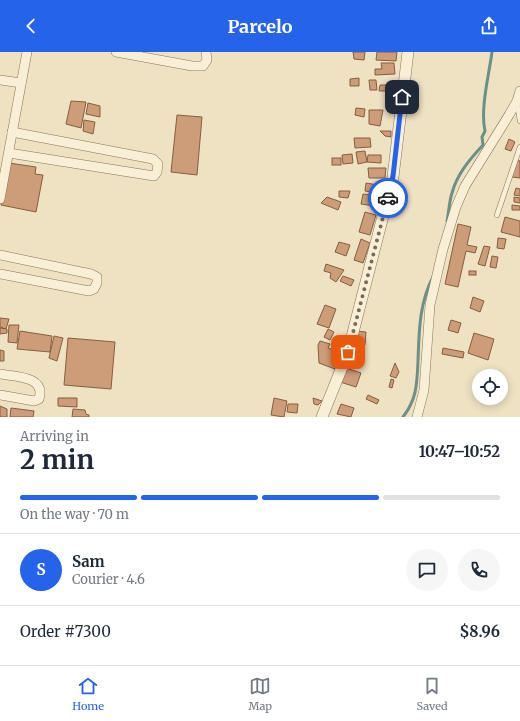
<!DOCTYPE html>
<meta charset="utf-8">
<style>
body{margin:0;font-family:Merriweather,serif;background:#f6f6f7;color:#1f2937;height:100vh;display:flex;flex-direction:column;font-size:15px;white-space:nowrap}
*{box-sizing:border-box;margin:0}
p{font-size:13px;color:#747a83}
.icon{flex:none;width:22px;height:22px;fill:none;stroke:currentColor;stroke-width:2;stroke-linecap:round;stroke-linejoin:round}
.map{position:relative;height:365px;overflow:hidden}
.panel{display:flex;flex-direction:column;background:#fff;flex:1}
.panel>*{flex:none}
.buttons{position:absolute;left:472px;top:317px;display:grid;gap:8px}
.buttons a{display:grid;place-items:center;width:36px;height:36px;border-radius:50%;background:#fff;box-shadow:0 2px 10px #0003;font-size:20px}
.pin{position:absolute;display:grid;place-items:center;width:34px;height:34px;color:#fff;margin:-17px;border-radius:8px;box-shadow:0 2px 6px #0006}
.courier{position:absolute;display:grid;place-items:center;width:40px;height:40px;margin:-20px;border:3px solid #2563eb;border-radius:50%;background:#fff;color:#222;box-shadow:0 1px 5px #0007}
.summary em{font-style:normal;font-weight:700}
.summary div{display:flex;flex-direction:column-reverse}
.summary{display:flex;align-items:center;justify-content:space-between;height:68px;padding:0 20px}
h1{font-size:26px;font-weight:700;line-height:30px}
.bar{display:grid;grid-template-columns:repeat(4,1fr);gap:6px 4px;align-content:center;height:48px;padding:0 20px}
.bar i{height:5px;border-radius:3px;background:#e0e1e3}
.bar .current{background:#2563eb}
.bar p{grid-column:span 4}
.line{display:flex;align-items:center;gap:10px;padding:0 20px;border-top:1px solid #e0e1e3}
.line div{flex:1}
.round{display:grid;place-items:center;flex:none;width:42px;height:42px;border-radius:21px;background:#f6f6f7}
header{display:flex;justify-content:space-between;align-items:center;height:52px;padding:0 20px;background:#2563eb;color:#fff;font-size:18px;font-weight:700}
.dock{display:flex;justify-content:space-around;align-items:center;height:56px;border-top:1px solid #e0e1e3;background:#fff;font-size:11px;color:#747a83}
.dock a{display:grid;justify-items:center;gap:2px}
.dock .current{color:#2563eb}
.map>svg:first-child{display:block}
.lines{fill:none;stroke-linecap:round;stroke-linejoin:round}
.stream{stroke:#6c8f87;stroke-width:3}
.building{fill:#cc9d78;stroke:#875d3f}
.service-casing{stroke:#887359;stroke-width:5.5}
.minor-casing{stroke:#887359;stroke-width:10}
.tertiary-casing{stroke:#887359;stroke-width:12}
.service{stroke:#f9efd6;stroke-width:4.5}
.minor{stroke:#f9efd6;stroke-width:9}
.tertiary{stroke:#f9efd6;stroke-width:11}
.done{stroke:#786b58;stroke-width:4;stroke-dasharray:0 7.2}
.route{stroke:#2563eb;stroke-width:5}
</style>
<header><svg class="icon" aria-label="back" viewBox="0 0 24 24"><path d="M15 5l-7 7 7 7"/></svg>Parcelo<svg class="icon" aria-label="share" viewBox="0 0 24 24"><path d="M12 15V3M7 8l5-5 5 5M5 13v7h14v-7"/></svg></header>
<div class="map">
<svg width="520" height="365" viewBox="0 0 520 365">
<rect width="100%" height="100%" fill="#eee2c3"/>
<g class="lines">
<g class="stream">
<path d="M447 169C449 160 449 150 452 141 457 122 470 107 483 93L482 85 485 79C480 57 489 23 492 0"/>
<path d="M403 365C417 347 417 331 418 309 419 281 419 251 433 225"/>
</g>
</g>
<g class="building">
<path d="M353 0H365L364 8 354 7Z"/>
<path d="M377 0H397L396 9 376 8Z"/>
<path d="M381 11H394L395 22 375 23V17H382Z"/>
<path d="M359 26V34H350V27Z"/>
<path d="M369 28H376L377 38H370Z"/>
<path d="M380 33H391V39H379Z"/>
<path d="M71 49 86 50 81 76 66 72Z"/>
<path d="M88 51 100 54V65L86 62Z"/>
<path d="M356 56 365 57 364 65 355 63Z"/>
<path d="M369 58H383L380 74 369 72Z"/>
<path d="M177 63 202 65 197 123 171 120Z"/>
<path d="M84 68 95 70 93 82 83 79Z"/>
<path d="M380 79H391V85L385 84Z"/>
<path d="M354 86H370L371 95 355 96Z"/>
<path d="M509 87 515 90 511 99 505 97Z"/>
<path d="M365 99 367 110 358 112 356 100Z"/>
<path d="M352 102 353 111 343 112 342 103Z"/>
<path d="M368 103H381V111L367 110Z"/>
<rect x="332" y="106" width="9" height="7"/>
<path d="M516 108 520 109V126L512 125Z"/>
<path d="M9 111 36 115 35 122 43 123 36 160 1 153Z"/>
<path d="M368 116H386L385 126H369Z"/>
<path d="M366 131 378 133 377 141 365 139Z"/>
<path d="M516 136 520 137V144L514 143Z"/>
<path d="M339 139H350L348 146 339 145Z"/>
<path d="M363 142 376 144 375 154 361 152Z"/>
<path d="M327 145 341 150 338 158 321 151Z"/>
<path d="M514 145 520 146V151L514 150Z"/>
<path d="M512 153 520 154V158H512Z"/>
<path d="M365 160 376 163 370 183 359 180Z"/>
<path d="M505 165 520 169V185L501 180Z"/>
<path d="M458 172 471 175 467 193 477 195 475 201 466 199 458 235 445 232Z"/>
<path d="M498 186 506 187 504 197 497 196Z"/>
<path d="M361 187 370 191 363 211 354 208Z"/>
<path d="M339 190 350 193 346 204 335 200Z"/>
<path d="M484 194 490 195 485 214 478 212Z"/>
<path d="M492 204 498 205 496 216 490 215Z"/>
<path d="M326 212 344 218 336 230 330 226 331 221 324 219Z"/>
<rect x="469" y="219" width="7" height="4"/>
<path d="M343 224 354 228 351 234 340 229Z"/>
<path d="M473 245 484 249 480 260 470 256Z"/>
<path d="M325 253 336 257 329 276 317 272Z"/>
<path d="M0 266 9 267 6 277 0 275Z"/>
<path d="M451 268 461 271 458 281 448 278Z"/>
<path d="M9 273H19L17 291 8 290Z"/>
<path d="M0 276 7 277V281L0 282Z"/>
<path d="M328 277 334 280 330 288 324 285Z"/>
<path d="M20 279 52 284 50 300 17 297Z"/>
<path d="M355 279 366 280 365 293H355Z"/>
<path d="M474 281 494 287 488 308 468 301Z"/>
<path d="M54 284 63 286 57 309 49 306Z"/>
<path d="M68 286 115 290 111 337 64 333Z"/>
<path d="M320 289 330 292 328 296 341 301 335 317 319 311 318 293Z"/>
<path d="M358 295 362 296 361 307 354 305Z"/>
<path d="M443 296 464 300 463 306 442 302Z"/>
<path d="M0 298 4 299V309H0Z"/>
<path d="M395 311 399 320 396 326 390 324Z"/>
<path d="M346 316 361 321 356 335 340 330Z"/>
<path d="M391 327 394 328 392 336 389 335Z"/>
<path d="M368 343 379 348 377 352 366 347Z"/>
<path d="M58 346H77V355L58 354Z"/>
<path d="M274 346 287 349 284 365 271 363Z"/>
<path d="M313 346 322 349 318 353 314 352Z"/>
<path d="M288 352H298L297 361 287 360Z"/>
<path d="M341 352 354 356 351 365 337 362Z"/>
<path d="M0 354 7 357V365H0Z"/>
<path d="M11 356 34 359 33 365H10Z"/>
<path d="M73 357 85 358 86 362 89 363V365H72Z"/>
</g>
<g class="lines">
<g class="service-casing">
<g id="service">
<path d="M517 51 520 69"/>
<path d="M497 163 520 95"/>
</g>
</g>
<g class="minor-casing">
<g id="minor">
<path d="M116 0 192 14H203L207 8 206 0"/>
<path d="M0 28 21 31"/>
<path d="M9 101 154 124 157 120 158 112 153 107 12 80"/>
<path d="M0 147 27 0"/>
<path d="M0 203 91 222 97 225V231L94 237 89 239 0 222"/>
<path d="M0 322C16 325 46 324 39 347L34 349 0 343"/>
<path d="M417 365 424 338 430 253 443 197 456 155 465 134 509 63 517 49 520 39"/>
</g>
</g>
<g class="tertiary-casing">
<path id="tertiary" d="M322 365 348 300 393 125 408 0"/>
</g>
<use href="#service" class="service"/>
<use href="#minor" class="minor"/>
<use href="#tertiary" class="tertiary"/>
</g>
<g class="lines">
<path class="done" d="M348 300 388 146"/>
<path class="route" d="M388 146 393 124 402 45"/>
</g>
</svg>
<div class="buttons">
<a><svg class="icon" aria-label="locate" viewBox="0 0 24 24"><circle cx="12" cy="12" r="6"/><path d="M12 2v4M12 18v4M2 12h4M18 12h4"/></svg></a>
</div>
<div class="pin" style="left:348px;top:300px;background:#ea580c"><svg class="icon" aria-label="bag" viewBox="0 0 24 24"><path d="M5 8h14l-1 12H6zM9 8a3 3 0 0 1 6 0"/></svg></div>
<div class="pin" style="left:402px;top:45px;background:#1f2937"><svg class="icon" aria-label="home" viewBox="0 0 24 24"><path d="M3 11l9-7 9 7M6 9v11h12V9"/></svg></div>
<div class="courier" style="left:388px;top:146px"><svg class="icon" aria-label="car" viewBox="0 0 24 24"><path d="M5 17H2v-5l4-1 3-4h7l3 4 3 1v5h-3M9 17h6M6 11h13"/><circle cx="7" cy="17" r="2"/><circle cx="17" cy="17" r="2"/></svg></div>
</div>
<section class="panel">
<div class="summary"><div><h1>2 min</h1><p>Arriving in</p></div><em>10:47–10:52</em></div>
<div class="bar"><i class="current"></i><i class="current"></i><i class="current"></i><i></i><p>On the way · 70 m</p></div>
<div class="line" style="height:72px"><b class="round" style="background:#2563eb;color:#fff">S</b><div><b>Sam</b><p>Courier · 4.6</p></div><a class="round"><svg class="icon" aria-label="chat" viewBox="0 0 24 24"><path d="M4 5h16v11H9l-5 4z"/></svg></a><a class="round"><svg class="icon" aria-label="phone" viewBox="0 0 24 24"><path d="M5 4h4l2 5-3 2q2 4 5 5l2-3 5 2v4C11 20 4 13 5 4z"/></svg></a></div>
<div class="line" style="height:52px"><div>Order #7300</div><b>$8.96</b></div>
</section>
<nav class="dock">
<a class="current"><svg class="icon" aria-label="home" viewBox="0 0 24 24"><path d="M3 11l9-7 9 7M6 9v11h12V9"/></svg>Home</a>
<a><svg class="icon" aria-label="map" viewBox="0 0 24 24"><path d="M3 6l6-2 6 2 6-2v14l-6 2-6-2-6 2zM9 4v14M15 6v14"/></svg>Map</a>
<a><svg class="icon" aria-label="saved" viewBox="0 0 24 24"><path d="M7 4h10v16l-5-4-5 4z"/></svg>Saved</a>
</nav>
